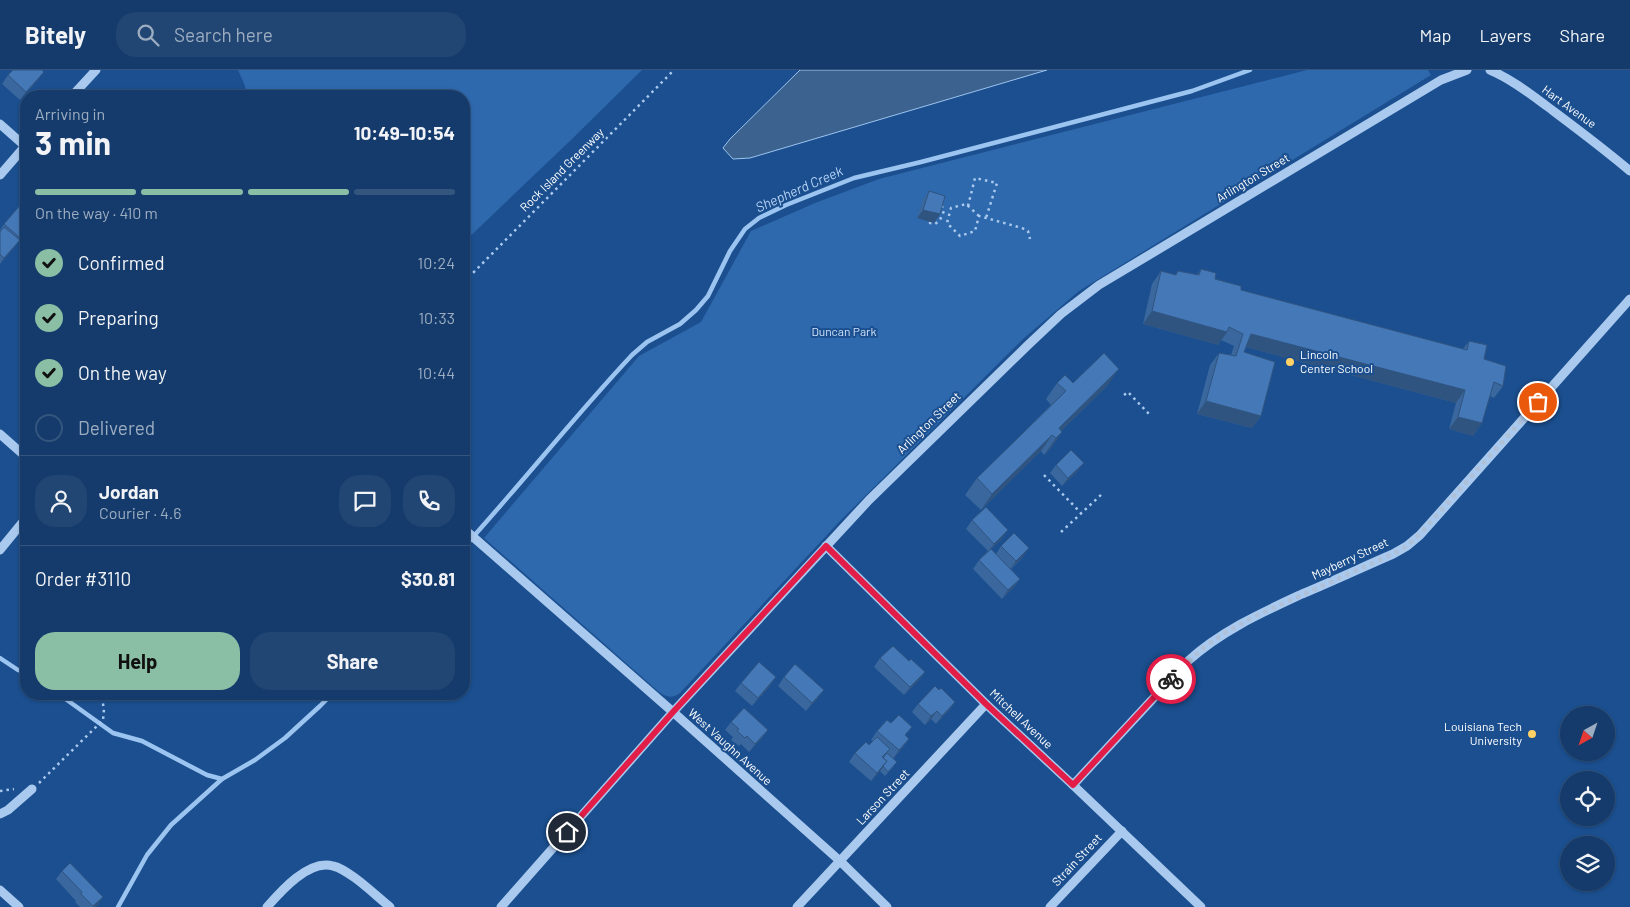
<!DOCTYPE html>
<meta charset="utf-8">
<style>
body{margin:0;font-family:Barlow,sans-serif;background:#214673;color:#f1f3f6;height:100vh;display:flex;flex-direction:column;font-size:19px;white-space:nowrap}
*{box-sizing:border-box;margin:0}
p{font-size:16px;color:#9dadc1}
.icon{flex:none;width:28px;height:28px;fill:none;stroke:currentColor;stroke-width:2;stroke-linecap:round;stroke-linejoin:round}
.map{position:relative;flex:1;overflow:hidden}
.details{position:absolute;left:20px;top:20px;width:450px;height:610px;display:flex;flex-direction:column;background:#143b6b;border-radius:20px;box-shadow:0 1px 4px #0004,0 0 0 1px #33557e}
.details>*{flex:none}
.needle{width:32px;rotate:220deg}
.tools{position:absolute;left:1560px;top:636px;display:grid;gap:10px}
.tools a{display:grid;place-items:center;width:55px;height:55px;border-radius:50%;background:#143b6b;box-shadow:0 1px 4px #0004,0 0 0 1px #33557e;font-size:25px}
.pin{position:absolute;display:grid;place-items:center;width:42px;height:42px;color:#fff;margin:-21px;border:2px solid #fff;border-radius:50%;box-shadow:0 1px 5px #0007}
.courier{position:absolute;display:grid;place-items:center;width:50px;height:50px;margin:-25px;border:4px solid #e11d48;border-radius:50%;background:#fff;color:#222;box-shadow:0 1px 6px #0007}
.summary em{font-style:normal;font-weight:700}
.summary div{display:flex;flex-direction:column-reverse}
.summary{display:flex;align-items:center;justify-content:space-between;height:85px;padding:0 15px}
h1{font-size:32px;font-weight:700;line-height:38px}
.bar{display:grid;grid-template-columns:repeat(4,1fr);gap:8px 5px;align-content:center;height:60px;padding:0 15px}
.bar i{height:6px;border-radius:4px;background:#33557e}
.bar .selected{background:#8abfa5}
.bar p{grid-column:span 4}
.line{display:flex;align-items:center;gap:12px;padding:0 15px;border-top:1px solid #33557e}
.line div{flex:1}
.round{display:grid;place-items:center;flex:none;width:52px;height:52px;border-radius:20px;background:#214673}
ol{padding:0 15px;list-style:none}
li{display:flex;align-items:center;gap:15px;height:55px}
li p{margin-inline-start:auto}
li .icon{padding:5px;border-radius:50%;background:#8abfa5;color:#111;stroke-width:4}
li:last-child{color:#9dadc1}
li i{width:28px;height:28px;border:2px solid #33557e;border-radius:50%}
.button{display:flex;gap:10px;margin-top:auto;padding:10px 15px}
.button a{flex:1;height:58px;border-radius:20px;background:#8abfa5;color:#111;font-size:20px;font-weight:700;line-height:58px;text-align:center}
.button a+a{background:#214673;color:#f1f3f6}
header{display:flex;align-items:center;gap:30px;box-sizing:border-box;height:70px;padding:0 25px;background:#143b6b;border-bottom:1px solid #33557e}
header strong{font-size:24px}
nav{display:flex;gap:28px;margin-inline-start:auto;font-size:18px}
.search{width:350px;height:45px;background:#214673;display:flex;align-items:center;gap:12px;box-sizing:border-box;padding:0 18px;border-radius:20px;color:#9dadc1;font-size:19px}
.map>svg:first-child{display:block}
.green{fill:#2e69ad}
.water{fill:#3c6290;stroke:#9cc4f0}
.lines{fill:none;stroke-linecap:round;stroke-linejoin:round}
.stream{stroke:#9cc4f0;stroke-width:4.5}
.path{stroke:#a9c9ee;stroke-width:2.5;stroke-dasharray:2.5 4;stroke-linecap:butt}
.minor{stroke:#a9c9ee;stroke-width:9}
.wall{fill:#3a679d}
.shaded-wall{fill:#305480}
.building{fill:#4478b7;stroke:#305480}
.done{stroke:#afc1d8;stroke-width:5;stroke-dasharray:0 9}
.route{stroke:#e11d48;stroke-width:6}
.poi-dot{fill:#ffd166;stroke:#1b4f8f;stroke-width:2}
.labels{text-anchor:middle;stroke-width:4;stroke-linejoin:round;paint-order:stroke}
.street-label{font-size:12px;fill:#fff;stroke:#1b4f8f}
.park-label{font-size:12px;fill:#cfe3fa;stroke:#1b4f8f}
.poi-label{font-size:12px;fill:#fff;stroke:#1b4f8f;text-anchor:start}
.water-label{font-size:14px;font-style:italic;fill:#b5d3f5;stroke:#1b4f8f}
</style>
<header>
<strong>Bitely</strong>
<div class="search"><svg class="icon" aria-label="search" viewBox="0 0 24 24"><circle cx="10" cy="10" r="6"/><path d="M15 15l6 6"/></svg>Search here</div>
<nav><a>Map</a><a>Layers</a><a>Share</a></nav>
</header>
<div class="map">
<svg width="1630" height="837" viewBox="0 0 1630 837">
<rect width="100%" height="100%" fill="#1b4f8f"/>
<g class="green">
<path d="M238 0H642L570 71 464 172V26H325L317 19 302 23 299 26H246L245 16Z"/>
<path d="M1307 0H1428L1431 5 1079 221 1023 269 840 451 680 623C672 629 667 627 659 622L484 468 639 286 701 252 751 161 815 133 879 109Z"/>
</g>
<path class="water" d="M800 0H1047L750 88 733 89 723 78 730 69Z"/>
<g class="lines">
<g class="stream">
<path d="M464 477C521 414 574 347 632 285L647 272 680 254 696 240 708 226 730 181 745 159 759 148 786 135 854 108 921 92 1192 21 1250 0"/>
<path d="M0 588 18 600 26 603"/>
<path d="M60 624 67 630 113 663 142 671 207 705 222 709"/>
<path d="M118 837 147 785 171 755 222 709 255 690 285 668 320 636 332 624"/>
</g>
<g class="path">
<path d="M968 136 975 108 997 113 986 148"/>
<path d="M979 146 966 134 951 138 947 153 960 166 975 161 979 146 1022 158 1028 161 1030 169"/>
<path d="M930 152V153L935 154 940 150 944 141 941 134"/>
<path d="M464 212 674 0"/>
<path d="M1124 325 1128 322 1149 344"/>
<path d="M1044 405 1081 443"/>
<path d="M1061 462 1102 424"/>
<path d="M39 713 103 650 104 639 101 624"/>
<path d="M0 721 14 719"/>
</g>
<g class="minor">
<path d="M1490 0C1511 9 1529 23 1548 37 1576 58 1603 78 1630 101"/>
<path d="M72 26 96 0"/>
<path d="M0 54 26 77"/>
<path d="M0 105 26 75"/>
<path d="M0 364 26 387"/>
<path d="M464 459 673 642 840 791 887 837"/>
<path d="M826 476 986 634 1073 715 1201 837"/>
<path d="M0 480 26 448"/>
<path d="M1073 715 1188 591C1221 561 1261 543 1302 524 1333 511 1363 497 1393 484L1407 476 1420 465 1630 229"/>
<path d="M0 744 8 740 32 719"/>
<path d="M0 820 19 837"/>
<path d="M267 837C281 821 309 789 333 796 350 800 376 826 390 837"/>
<path d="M501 837 673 642 869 430 1028 275 1061 244 1099 215 1441 10 1467 0"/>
<path d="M797 837 986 634"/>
<path d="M1050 837 1122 761"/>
</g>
</g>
<g class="wall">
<path d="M8 5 38 10 20 30 2 14Z"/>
<path d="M929 121 934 153 917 148 923 129Z"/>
<path d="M26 136V176L25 177 19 171 0 194V160L4 154Z"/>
<path d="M1201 199 1215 209 1241 220 1463 279 1469 271 1484 289 1503 316 1494 328 1490 326 1482 353 1473 366 1449 359 1456 333 1246 277 1244 282 1261 346 1252 358 1197 344 1210 295 1219 283 1231 285 1234 276 1221 270 1218 275 1143 254 1152 214 1161 201 1175 205 1178 201 1197 205Z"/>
<path d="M1057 313 1108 315 1061 361 1062 362 1051 378 1044 385 1041 381 981 440 965 425 977 408 1051 335 1046 329Z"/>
<path d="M1056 395 1078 401 1062 416 1050 403Z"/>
<path d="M972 450 1002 469 991 479 996 484 1001 476 1023 487 1011 499 1020 509 1014 517 1002 529 973 499 979 490 988 481 966 459Z"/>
<path d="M880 588 909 591 925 602 919 610 904 625 874 597Z"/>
<path d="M784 607 818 628 806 641 778 616Z"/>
<path d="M741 613 770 616 752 636 735 621Z"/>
<path d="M939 620 955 632 949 640 936 654 931 649 925 655 912 642 918 634Z"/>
<path d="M731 652 768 660 762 668 749 682 741 674 739 676 731 670 733 667 725 660Z"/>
<path d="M877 661 906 665 909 669 903 677 893 689 894 696 885 706 880 701 871 711 849 692 855 683 869 675 873 671 871 670Z"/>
<path d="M62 801 97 836 95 837H80L75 832 76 831 56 809Z"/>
</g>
<g class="shaded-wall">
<path d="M44 2 38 10 20 30 26 22Z"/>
<path d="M923 140 940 144 934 153 917 148Z"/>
<path d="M20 170 14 178 0 194 4 188Z"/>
<path d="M1152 241 1227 262 1218 275 1143 254Z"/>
<path d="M1251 264 1465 320 1456 333 1242 276Z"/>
<path d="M1119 299 1108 315 1055 367 1059 358Z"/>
<path d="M1206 331 1261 346 1252 358 1197 344Z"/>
<path d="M1458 347 1482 353 1473 366 1449 359Z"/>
<path d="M1062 362 1051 378 1044 385 1056 368Z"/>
<path d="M1052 365 1041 381 981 440 992 424Z"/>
<path d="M1084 393 1078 401 1062 416 1068 408Z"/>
<path d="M1008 460 1002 469 988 482 994 474Z"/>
<path d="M1029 478 1023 487 1010 499 1016 491Z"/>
<path d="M1020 509 1014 517 1002 529 1008 520Z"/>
<path d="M925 602 919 610 904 625 910 617Z"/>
<path d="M776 607 770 616 752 636 758 628Z"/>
<path d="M824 620 818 628 806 641 812 633Z"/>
<path d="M955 632 949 640 936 654 942 646Z"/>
<path d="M937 641 931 649 925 655 931 646Z"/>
<path d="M768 660 762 668 749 682 755 674Z"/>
<path d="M909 669 903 677 893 689 899 680Z"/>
<path d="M887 691 881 700 871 711 877 703Z"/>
<path d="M103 827 97 836 95 837H93Z"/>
</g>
<g class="building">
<path d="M13 0H42L44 2 26 22 8 5Z"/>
<path d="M929 121 945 126 940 144 923 140Z"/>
<path d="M22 133 26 136V164L23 161 19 167 4 154Z"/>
<path d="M4 157 20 170 4 188 0 184V162Z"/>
<path d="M1201 199 1216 203 1215 209 1241 216V220L1467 280 1469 271 1487 275 1484 289 1506 296 1503 316 1494 312 1482 353 1458 347 1465 320 1251 264 1244 282 1275 292 1261 346 1206 331 1219 283 1236 286 1243 264 1229 257 1227 262 1152 241 1161 201 1176 205 1178 201 1199 205Z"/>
<path d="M1104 283 1119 299 1059 358 1062 362 1056 368 1052 365 992 424 977 408 1066 321 1057 313 1065 305 1073 313Z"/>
<path d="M1071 380 1084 393 1068 408 1056 395Z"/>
<path d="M986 437 1008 460 994 474 972 450Z"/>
<path d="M1014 463 1029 478 1016 491 1001 476Z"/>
<path d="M991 479 1020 509 1008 520 979 490Z"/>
<path d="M893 576 909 591 911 589 925 602 910 617 880 588Z"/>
<path d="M759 592 776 607 758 628 741 613Z"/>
<path d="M795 594 824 620 812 633 784 607Z"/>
<path d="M935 616 939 620 941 618 955 632 942 646 937 641 931 646 918 634Z"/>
<path d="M744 638 768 660 755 674 747 666 745 668 737 661 739 659 731 652Z"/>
<path d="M899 645 912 657 905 665 909 669 899 680 877 661 887 650 891 653Z"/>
<path d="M877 667 890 679 882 687 887 691 877 703 855 683 866 672 869 675Z"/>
<path d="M887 683 897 692 888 702 883 696 887 691 883 688Z"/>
<path d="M70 793 103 827 93 836 81 824 82 822 62 801Z"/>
</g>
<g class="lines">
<path class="done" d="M1171 609 1203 578 1223 564 1253 547 1393 484 1407 476 1420 464 1538 332"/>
<path class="route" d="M567 762 673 642 826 476 986 634 1073 715 1171 609"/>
</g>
<g class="poi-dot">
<circle cx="1290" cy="292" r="5"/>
<circle cx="1532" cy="664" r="5"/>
</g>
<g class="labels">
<g class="street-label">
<text transform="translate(1569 37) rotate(36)" y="4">Hart Avenue</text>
<text transform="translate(562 100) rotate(-45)" y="4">Rock Island Greenway</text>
<text transform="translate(1253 108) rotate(-31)" y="4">Arlington Street</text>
<text transform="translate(929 353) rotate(-44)" y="4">Arlington Street</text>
<text transform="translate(1350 489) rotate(-25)" y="4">Mayberry Street</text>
<text transform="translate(1021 649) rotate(43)" y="4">Mitchell Avenue</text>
<text transform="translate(730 677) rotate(42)" y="4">West Vaughn Avenue</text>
<text transform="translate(883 727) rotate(-47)" y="4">Larson Street</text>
<text transform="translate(1077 790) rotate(-47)" y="4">Strain Street</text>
</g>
<g class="park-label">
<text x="844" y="266">Duncan Park</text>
</g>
<g class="poi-label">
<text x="1300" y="289">Lincoln<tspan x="1300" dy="14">Center School</tspan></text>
<text x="1522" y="661" text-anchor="end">Louisiana Tech<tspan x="1522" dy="14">University</tspan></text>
</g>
<g class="water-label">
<text transform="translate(799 119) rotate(-24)" y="5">Shepherd Creek</text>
</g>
</g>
</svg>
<div class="tools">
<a><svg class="needle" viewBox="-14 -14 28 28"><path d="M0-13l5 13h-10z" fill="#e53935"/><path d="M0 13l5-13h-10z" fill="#9dadc1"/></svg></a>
<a><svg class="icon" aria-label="locate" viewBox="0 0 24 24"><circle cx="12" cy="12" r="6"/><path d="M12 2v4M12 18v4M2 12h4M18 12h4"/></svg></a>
<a><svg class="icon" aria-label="layers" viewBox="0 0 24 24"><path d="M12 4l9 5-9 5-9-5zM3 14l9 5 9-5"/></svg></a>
</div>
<div class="pin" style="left:1538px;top:332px;background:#ea580c"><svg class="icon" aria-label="bag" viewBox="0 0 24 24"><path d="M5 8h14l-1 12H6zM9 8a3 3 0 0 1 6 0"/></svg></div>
<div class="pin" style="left:567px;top:762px;background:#1f2937"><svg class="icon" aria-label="home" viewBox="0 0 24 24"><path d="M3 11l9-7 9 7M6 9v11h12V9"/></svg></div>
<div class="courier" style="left:1171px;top:609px"><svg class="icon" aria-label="bike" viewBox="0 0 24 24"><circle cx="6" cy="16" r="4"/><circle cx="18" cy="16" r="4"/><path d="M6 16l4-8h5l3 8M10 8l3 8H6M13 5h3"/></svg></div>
<section class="details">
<div class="summary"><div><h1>3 min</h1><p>Arriving in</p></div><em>10:49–10:54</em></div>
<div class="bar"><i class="selected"></i><i class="selected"></i><i class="selected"></i><i></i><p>On the way · 410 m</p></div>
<ol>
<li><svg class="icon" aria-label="check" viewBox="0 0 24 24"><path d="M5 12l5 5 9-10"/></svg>Confirmed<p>10:24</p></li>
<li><svg class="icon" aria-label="check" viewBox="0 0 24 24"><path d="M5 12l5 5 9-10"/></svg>Preparing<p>10:33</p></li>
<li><svg class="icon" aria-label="check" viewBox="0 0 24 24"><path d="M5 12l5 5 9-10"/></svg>On the way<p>10:44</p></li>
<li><i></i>Delivered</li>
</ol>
<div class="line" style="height:90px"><a class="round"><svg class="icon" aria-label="person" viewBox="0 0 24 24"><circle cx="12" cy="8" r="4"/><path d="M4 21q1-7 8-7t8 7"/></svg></a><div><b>Jordan</b><p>Courier · 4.6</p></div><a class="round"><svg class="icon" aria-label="chat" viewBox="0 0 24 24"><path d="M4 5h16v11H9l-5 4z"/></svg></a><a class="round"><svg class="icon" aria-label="phone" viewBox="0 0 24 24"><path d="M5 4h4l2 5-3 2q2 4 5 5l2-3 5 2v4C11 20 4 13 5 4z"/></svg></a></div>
<div class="line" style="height:65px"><div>Order #3110</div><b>$30.81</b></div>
<div class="button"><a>Help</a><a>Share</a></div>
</section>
</div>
